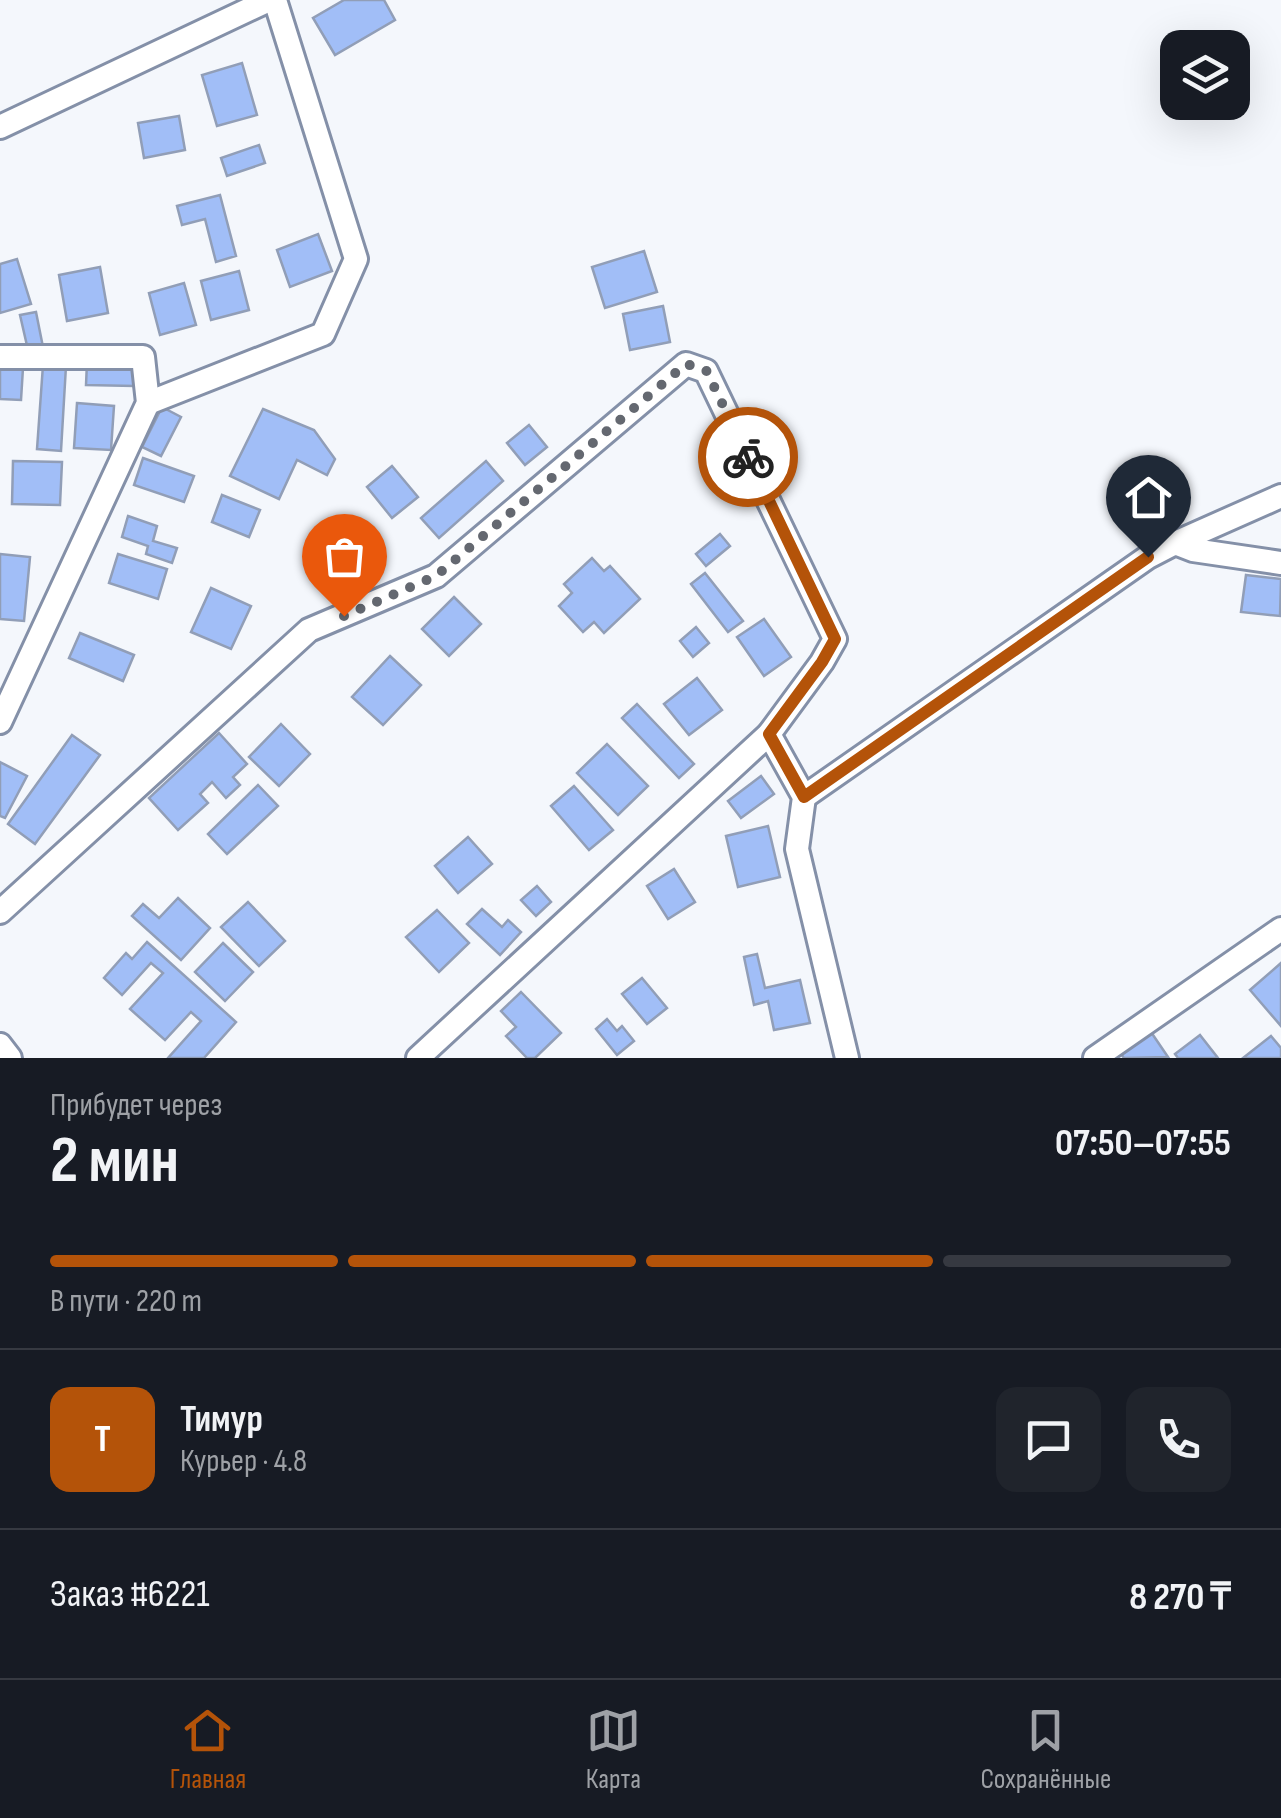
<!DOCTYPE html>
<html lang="ru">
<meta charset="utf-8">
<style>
body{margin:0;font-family:"Sofia Sans Condensed",sans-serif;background:#20242c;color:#f1f3f6;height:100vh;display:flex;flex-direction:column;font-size:38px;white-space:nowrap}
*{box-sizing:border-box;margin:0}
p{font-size:32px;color:#9ea1a6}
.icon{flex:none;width:55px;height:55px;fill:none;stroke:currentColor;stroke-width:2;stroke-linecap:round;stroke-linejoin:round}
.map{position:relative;height:1058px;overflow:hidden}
.sheet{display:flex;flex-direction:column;background:#171b24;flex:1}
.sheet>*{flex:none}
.buttons{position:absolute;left:1160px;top:30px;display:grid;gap:20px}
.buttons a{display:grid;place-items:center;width:90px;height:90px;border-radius:20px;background:#171b24;box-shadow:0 10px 40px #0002;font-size:50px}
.pin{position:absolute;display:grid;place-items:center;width:85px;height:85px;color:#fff;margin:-102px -42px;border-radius:50% 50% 50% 0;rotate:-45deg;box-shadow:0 0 10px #0007}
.pin .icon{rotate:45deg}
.courier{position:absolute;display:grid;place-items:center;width:100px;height:100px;margin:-50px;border:8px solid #b45309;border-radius:50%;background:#fff;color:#222;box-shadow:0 2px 12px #0007}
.overview em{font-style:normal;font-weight:700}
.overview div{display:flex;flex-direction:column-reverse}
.overview{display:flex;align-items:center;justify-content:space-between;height:170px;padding:0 50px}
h1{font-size:65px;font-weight:700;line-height:75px}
.bar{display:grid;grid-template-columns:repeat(4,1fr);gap:15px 10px;align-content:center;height:120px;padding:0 50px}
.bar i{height:12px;border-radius:8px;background:#363941}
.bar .active{background:#b45309}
.bar p{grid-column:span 4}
.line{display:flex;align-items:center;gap:25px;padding:0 50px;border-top:2px solid #363941}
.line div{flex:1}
.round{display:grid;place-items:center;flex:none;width:105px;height:105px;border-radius:20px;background:#20242c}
.dock{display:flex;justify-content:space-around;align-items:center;height:140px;border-top:2px solid #363941;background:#171b24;font-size:28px;color:#9ea1a6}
.dock a{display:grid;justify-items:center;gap:5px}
.dock .active{color:#b45309}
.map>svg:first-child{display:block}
.building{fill:#a1bef7;stroke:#919eb7;stroke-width:2.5}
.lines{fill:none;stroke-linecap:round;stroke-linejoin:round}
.minor-casing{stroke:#8490a8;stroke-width:28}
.minor{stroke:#fff;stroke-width:22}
.done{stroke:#646870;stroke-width:10;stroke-dasharray:0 18}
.route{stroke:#b45309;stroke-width:12}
</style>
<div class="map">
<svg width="1281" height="1058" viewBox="0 0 1281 1058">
<rect width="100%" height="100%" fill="#f4f7fc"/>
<g class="building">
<path d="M344 0H384L395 20 335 55 313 18Z"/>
<path d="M242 63 257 115 217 126 202 75Z"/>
<path d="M179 116 185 150 144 158 138 123Z"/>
<path d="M259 145 265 163 227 176 221 158Z"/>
<path d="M220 195 236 256 216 262 205 219 182 225 177 206Z"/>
<path d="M318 234 332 271 290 287 277 250Z"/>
<path d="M644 251 657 292 605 308 592 267Z"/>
<path d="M17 259 31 304 0 313V264Z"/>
<path d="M100 267 108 313 67 321 59 275Z"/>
<path d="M239 271 249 310 211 320 201 281Z"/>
<path d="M184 283 196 325 160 335 149 293Z"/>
<path d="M663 306 670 342 630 350 623 314Z"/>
<path d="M36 312 43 347 28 350 20 315Z"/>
<path d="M87 362 135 363 134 386 86 385Z"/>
<path d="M43 365 66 366 61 451 37 449Z"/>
<path d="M0 367 23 368 21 400 0 399Z"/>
<path d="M77 403 114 406 111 450 74 448Z"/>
<path d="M162 407 181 417 161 456 142 447Z"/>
<path d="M263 409 314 430 335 459 327 475 297 460 279 499 230 476Z"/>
<path d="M529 425 547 447 525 465 507 443Z"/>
<path d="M143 458 194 476 184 502 134 485Z"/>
<path d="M13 461 62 462 60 505 12 504Z"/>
<path d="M486 461 503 481 439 538 421 518Z"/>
<path d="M392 466 418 497 392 518 367 487Z"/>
<path d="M222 495 260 510 249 537 212 522Z"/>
<path d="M128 516 157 526 153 541 177 548 172 563 146 554 148 546 122 537Z"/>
<path d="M720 534 730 546 706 566 696 554Z"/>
<path d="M0 554 30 557 24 621 0 619Z"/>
<path d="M118 554 167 569 158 599 109 583Z"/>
<path d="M592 558 604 571 610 566 640 599 604 633 594 622 583 632 559 606 572 593 564 584Z"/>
<path d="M705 573 743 621 728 632 691 584Z"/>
<path d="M1246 575 1281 579 1280 616 1241 612Z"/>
<path d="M211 588 251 606 231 649 191 632Z"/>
<path d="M454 597 481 624 449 656 422 629Z"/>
<path d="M764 619 791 657 764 676 737 637Z"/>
<path d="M696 627 709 643 693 657 680 641Z"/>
<path d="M80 633 134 655 123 681 69 658Z"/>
<path d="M390 656 421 685 383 725 352 697Z"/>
<path d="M697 678 722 710 689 735 664 704Z"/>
<path d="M637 704 694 764 679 778 622 718Z"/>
<path d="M281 724 310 754 279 786 249 757Z"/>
<path d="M219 733 247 764 233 777 240 785 226 798 212 782 200 794 208 803 178 830 149 798Z"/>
<path d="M72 735 100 755 35 844 8 824Z"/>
<path d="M607 744 648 786 618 815 577 773Z"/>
<path d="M0 762 27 776 5 818 0 816Z"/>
<path d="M761 776 774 794 741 818 728 801Z"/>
<path d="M258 785 278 806 227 854 208 834Z"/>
<path d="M574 786 613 830 589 850 551 806Z"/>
<path d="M768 826 780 877 738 887 726 836Z"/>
<path d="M468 837 492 864 458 893 435 866Z"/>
<path d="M674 869 695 902 668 919 647 886Z"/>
<path d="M537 886 551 902 536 916 521 900Z"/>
<path d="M178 898 210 928 181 960 132 916 143 904 159 918Z"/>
<path d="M248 902 285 941 259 966 221 927Z"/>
<path d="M482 909 502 927 508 920 521 932 500 955 467 924Z"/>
<path d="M437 910 469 943 439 972 406 937Z"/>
<path d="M147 942 236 1022 204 1058H168L201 1021 191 1012 165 1040 130 1009 163 973 151 963 122 995 104 978 126 953 132 959Z"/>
<path d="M223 943 253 972 225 1001 195 972Z"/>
<path d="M757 954 765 988 800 980 810 1023 774 1030 768 1001 754 1005 744 957Z"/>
<path d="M1281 963V1026L1250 990Z"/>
<path d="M642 978 667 1008 647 1024 622 994Z"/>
<path d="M521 992 561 1033 535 1058H527L506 1036 516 1027 501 1011Z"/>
<path d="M607 1019 617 1031 622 1026 634 1041 617 1055 596 1029Z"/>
<path d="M1151 1032 1168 1057 1124 1058 1121 1054Z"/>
<path d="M1200 1035 1218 1058H1178L1175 1054Z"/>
<path d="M1271 1036 1281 1048V1058H1243Z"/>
</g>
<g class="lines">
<g class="minor-casing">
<g id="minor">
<path d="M0 127 269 0"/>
<path d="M0 357H143L148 403 0 722"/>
<path d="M148 403 323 334 356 259 275 0"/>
<path d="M1175 543 1281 496"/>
<path d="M804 797 1148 557 1175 543 1193 550 1281 563"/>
<path d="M0 912 309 630 436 576 686 364 706 371 835 639 822 662 769 734 804 797 797 849 847 1058"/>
<path d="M0 1045 10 1058"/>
<path d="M418 1058 769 734"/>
<path d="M1095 1058 1281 929"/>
</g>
</g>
<use href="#minor" class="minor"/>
</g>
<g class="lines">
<path class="done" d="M344 616 436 576 686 364 706 370 748 457"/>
<path class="route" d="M748 457 835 639 822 662 769 734 804 797 1148 557"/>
</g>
</svg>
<div class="buttons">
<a><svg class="icon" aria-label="layers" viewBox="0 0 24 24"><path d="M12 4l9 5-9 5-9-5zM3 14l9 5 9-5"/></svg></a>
</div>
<div class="pin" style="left:344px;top:616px;background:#ea580c"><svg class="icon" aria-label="bag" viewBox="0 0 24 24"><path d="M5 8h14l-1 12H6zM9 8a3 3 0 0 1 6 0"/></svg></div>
<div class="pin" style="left:1148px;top:557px;background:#1f2937"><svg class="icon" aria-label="home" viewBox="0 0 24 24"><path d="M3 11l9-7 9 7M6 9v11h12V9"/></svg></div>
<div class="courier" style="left:748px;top:457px"><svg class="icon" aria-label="bike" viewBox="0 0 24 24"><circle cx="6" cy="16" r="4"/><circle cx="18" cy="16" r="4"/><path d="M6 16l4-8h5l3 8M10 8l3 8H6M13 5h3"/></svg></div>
</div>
<section class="sheet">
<div class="overview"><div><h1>2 мин</h1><p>Прибудет через</p></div><em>07:50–07:55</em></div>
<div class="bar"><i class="active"></i><i class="active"></i><i class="active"></i><i></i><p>В пути · 220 m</p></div>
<div class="line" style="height:180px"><b class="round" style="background:#b45309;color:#fff">Т</b><div><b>Тимур</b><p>Курьер · 4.8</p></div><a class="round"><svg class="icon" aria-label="chat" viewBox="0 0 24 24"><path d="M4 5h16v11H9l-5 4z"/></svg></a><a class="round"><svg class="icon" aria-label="phone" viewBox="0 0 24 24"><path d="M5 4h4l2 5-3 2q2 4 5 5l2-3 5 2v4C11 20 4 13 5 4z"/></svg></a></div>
<div class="line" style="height:130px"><div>Заказ #6221</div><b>8 270 ₸</b></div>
</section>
<nav class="dock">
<a class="active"><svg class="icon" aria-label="home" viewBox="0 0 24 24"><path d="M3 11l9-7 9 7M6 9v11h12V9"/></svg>Главная</a>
<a><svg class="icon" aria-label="map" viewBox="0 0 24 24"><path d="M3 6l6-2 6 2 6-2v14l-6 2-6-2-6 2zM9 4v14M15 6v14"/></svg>Карта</a>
<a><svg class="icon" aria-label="saved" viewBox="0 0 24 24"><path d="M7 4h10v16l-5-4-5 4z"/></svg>Сохранённые</a>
</nav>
